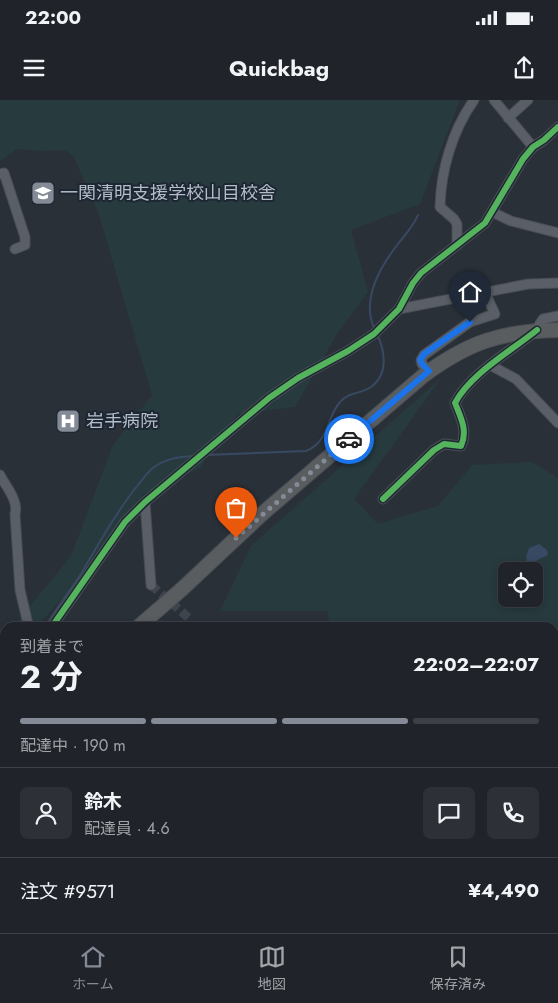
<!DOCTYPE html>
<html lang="ja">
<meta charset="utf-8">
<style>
body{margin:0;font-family:Jost,"Noto Sans JP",sans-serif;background:#2d3036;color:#f1f3f6;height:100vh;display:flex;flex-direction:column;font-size:19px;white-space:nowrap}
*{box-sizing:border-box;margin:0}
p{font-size:16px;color:#a2a4a8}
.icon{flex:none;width:28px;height:28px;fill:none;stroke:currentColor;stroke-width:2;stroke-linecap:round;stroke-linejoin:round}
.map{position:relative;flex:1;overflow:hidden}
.details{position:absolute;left:0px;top:522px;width:559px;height:311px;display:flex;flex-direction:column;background:#20242a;border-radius:15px 15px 0 0;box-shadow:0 2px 8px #0003,0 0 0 1px #3d4147}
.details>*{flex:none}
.buttons{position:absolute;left:498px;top:462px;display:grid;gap:10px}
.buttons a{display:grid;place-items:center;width:45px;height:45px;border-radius:8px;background:#20242a;box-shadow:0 2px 8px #0003,0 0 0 1px #3d4147;font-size:25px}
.pin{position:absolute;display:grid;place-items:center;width:42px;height:42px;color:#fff;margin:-51px -21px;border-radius:50% 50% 50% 0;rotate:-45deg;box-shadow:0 0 5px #0007}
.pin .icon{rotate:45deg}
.courier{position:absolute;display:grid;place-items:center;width:50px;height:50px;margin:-25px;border:4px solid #1a73e8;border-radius:50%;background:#fff;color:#222;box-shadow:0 1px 6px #0007}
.overview em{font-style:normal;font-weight:700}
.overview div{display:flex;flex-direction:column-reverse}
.overview{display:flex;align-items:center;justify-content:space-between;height:85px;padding:0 20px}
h1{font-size:32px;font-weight:700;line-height:38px}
.bar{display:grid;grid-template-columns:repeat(4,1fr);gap:8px 5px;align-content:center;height:60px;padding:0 20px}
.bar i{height:6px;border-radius:4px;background:#3d4147}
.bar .selected{background:#848b96}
.bar p{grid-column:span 4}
.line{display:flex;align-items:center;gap:12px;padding:0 20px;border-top:1px solid #3d4147}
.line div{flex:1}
.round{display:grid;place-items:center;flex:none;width:52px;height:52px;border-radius:8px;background:#2d3036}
.status{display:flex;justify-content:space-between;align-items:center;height:35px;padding:0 25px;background:#20242a;direction:ltr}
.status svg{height:14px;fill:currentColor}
header{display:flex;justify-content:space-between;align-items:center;height:65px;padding:0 20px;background:#20242a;font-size:22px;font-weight:700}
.menu{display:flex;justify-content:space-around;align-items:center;height:70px;border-top:1px solid #3d4147;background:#20242a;font-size:14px;color:#a2a4a8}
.menu a{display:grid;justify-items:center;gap:2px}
.menu .selected{color:#848b96}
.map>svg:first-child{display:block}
.green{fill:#273a3e;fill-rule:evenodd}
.water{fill:#384963}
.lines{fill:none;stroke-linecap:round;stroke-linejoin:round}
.stream{stroke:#384963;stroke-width:2}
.minor-tunnel{stroke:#3f454e;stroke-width:9;stroke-dasharray:9 4.5;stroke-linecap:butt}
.minor-casing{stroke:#484c53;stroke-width:11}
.highway-casing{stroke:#474c53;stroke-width:16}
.minor{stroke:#5a5e66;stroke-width:9}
.highway{stroke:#5a5d60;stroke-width:14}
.cycleway-casing{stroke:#1d2633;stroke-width:9}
.cycleway{stroke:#56b35d;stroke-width:6}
.done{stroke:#848b96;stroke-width:5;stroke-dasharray:0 9}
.route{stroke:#1a73e8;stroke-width:6}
.labels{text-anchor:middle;stroke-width:4;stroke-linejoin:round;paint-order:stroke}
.poi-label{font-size:18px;fill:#b4bcc9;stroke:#1d2633;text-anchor:start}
</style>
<div class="status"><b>22:00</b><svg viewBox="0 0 49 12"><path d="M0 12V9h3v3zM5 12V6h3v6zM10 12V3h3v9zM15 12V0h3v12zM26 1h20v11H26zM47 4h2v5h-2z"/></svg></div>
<header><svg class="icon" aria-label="menu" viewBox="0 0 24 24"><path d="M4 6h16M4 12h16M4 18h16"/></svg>Quickbag<svg class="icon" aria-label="share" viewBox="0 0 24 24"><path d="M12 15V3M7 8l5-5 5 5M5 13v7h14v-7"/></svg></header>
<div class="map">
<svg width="558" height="833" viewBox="0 0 558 833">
<rect width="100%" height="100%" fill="#2a3038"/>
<g class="green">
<path d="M0 0H460L420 104 351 130 368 192 337 234 295 307 238 314 209 347 202 367 144 394 116 440 36 527H13L71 456 113 345 152 295 99 115 74 57 66 50 42 51 16 49 0 62Z"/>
<path d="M442 277 354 399 378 424 438 406 472 365 532 362 558 378V833H6L5 829H554V528L330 527 327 511H220L251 446ZM506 471H534V499H506Z"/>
</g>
<path class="water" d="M539 444 547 450 548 455 531 463 527 461 526 457 529 448Z"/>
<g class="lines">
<g class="stream">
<path d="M375 230C360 200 380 167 398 144 405 135 414 125 418 115"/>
<path d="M206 355 306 351C329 342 326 318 340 302 348 292 361 294 371 287 389 274 385 251 377 234"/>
<path d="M45 528C55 509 68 494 79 477 97 447 113 417 134 390 141 382 146 373 154 367 167 358 179 357 194 356"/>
<path d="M0 617 3 612"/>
</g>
<path class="minor-tunnel" d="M151 485 190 519"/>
<g class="minor-casing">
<g id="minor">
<path d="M494 0 533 47"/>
<path d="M508 18 528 0"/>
<path d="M0 74 4 73 25 137V145L15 149"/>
<path d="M492 112 511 121 558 133"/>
<path d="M457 145V124L454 119 440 107C441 70 452 31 474 0"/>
<path d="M399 209 528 184 558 183"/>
<path d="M540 230 539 225 543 219 558 216"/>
<path d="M490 265 516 279 558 323"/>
<path d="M429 271 422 264 421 260 424 255 470 222 495 214 488 199 487 192"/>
<path d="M0 375C6 387 19 401 15 414L20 490 28 524 24 528"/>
<path d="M383 399 434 350 444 344 461 346C468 331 461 318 455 303 470 274 509 252 535 232"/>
<path d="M145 402 151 485"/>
<path d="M51 528 125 422 145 402 269 298 298 278 348 251 374 234 399 209 413 183 421 173 485 123 523 59 533 47 544 40 558 27"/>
<path d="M5 566V569"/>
<path d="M0 589H5"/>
<path d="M0 631 5 630"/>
</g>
</g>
<g class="highway-casing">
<g id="highway">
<path d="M137 528 182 489 263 413 424 275C469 242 502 231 558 230"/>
<path d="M0 606 5 604"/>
</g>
</g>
<use href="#minor" class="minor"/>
<use href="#highway" class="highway"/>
<g class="cycleway-casing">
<g id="cycleway">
<path d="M383 399 434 350 444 344 461 346C468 331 461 318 455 303 470 274 511 251 537 230"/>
<path d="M51 528 125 422 145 402 269 298 298 278 348 251 374 234 399 209 413 183 421 173 485 123 523 59 533 47 544 40 558 27"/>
</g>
</g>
<use href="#cycleway" class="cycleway"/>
</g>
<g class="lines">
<path class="done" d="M236 438 349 339"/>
<path class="route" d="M349 339 429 271 422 264 420 260 424 254 470 222"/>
</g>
<defs>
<g id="school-square" transform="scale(1.25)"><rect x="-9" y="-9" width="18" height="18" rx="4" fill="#848b96" stroke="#1d2633"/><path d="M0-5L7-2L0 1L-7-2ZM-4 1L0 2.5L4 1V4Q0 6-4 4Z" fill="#fff"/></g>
<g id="hospital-square" transform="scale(1.25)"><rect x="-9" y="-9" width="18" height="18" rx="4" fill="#848b96" stroke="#1d2633"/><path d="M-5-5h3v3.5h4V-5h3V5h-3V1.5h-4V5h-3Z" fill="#fff"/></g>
</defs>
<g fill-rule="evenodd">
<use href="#school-square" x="43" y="93"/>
<use href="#hospital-square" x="68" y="321"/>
</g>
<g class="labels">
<g class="poi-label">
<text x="60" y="99">一関清明支援学校山目校舎</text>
<text x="86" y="327">岩手病院</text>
</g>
</g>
</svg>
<div class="buttons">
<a><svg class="icon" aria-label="locate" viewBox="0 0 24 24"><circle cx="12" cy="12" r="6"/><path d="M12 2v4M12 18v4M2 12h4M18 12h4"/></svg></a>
</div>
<div class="pin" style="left:236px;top:438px;background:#ea580c"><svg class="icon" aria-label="bag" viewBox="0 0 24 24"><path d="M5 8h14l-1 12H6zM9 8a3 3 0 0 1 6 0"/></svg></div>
<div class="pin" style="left:470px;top:222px;background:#1f2937"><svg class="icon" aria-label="home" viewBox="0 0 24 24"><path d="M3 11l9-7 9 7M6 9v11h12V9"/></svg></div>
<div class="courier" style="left:349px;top:339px"><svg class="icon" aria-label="car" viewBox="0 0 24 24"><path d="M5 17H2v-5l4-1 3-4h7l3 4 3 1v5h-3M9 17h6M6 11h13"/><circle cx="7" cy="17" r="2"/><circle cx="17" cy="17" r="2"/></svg></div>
<section class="details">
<div class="overview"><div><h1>2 分</h1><p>到着まで</p></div><em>22:02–22:07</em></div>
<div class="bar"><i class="selected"></i><i class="selected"></i><i class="selected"></i><i></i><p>配達中 · 190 m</p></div>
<div class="line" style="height:90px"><a class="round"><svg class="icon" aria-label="person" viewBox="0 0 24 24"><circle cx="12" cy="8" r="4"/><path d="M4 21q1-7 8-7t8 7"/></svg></a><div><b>鈴木</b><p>配達員 · 4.6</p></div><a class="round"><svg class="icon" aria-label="chat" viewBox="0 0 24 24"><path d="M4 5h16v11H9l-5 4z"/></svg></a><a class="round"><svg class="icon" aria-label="phone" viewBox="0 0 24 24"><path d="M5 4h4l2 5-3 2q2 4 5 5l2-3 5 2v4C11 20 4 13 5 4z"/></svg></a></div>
<div class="line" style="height:65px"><div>注文 #9571</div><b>¥4,490</b></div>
</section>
</div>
<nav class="menu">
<a class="selected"><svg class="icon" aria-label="home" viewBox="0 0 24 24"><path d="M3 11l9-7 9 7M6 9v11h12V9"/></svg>ホーム</a>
<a><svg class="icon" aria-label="map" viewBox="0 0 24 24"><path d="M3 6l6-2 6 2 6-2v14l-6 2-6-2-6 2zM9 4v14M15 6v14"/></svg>地図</a>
<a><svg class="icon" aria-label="saved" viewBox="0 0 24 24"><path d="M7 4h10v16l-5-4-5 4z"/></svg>保存済み</a>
</nav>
